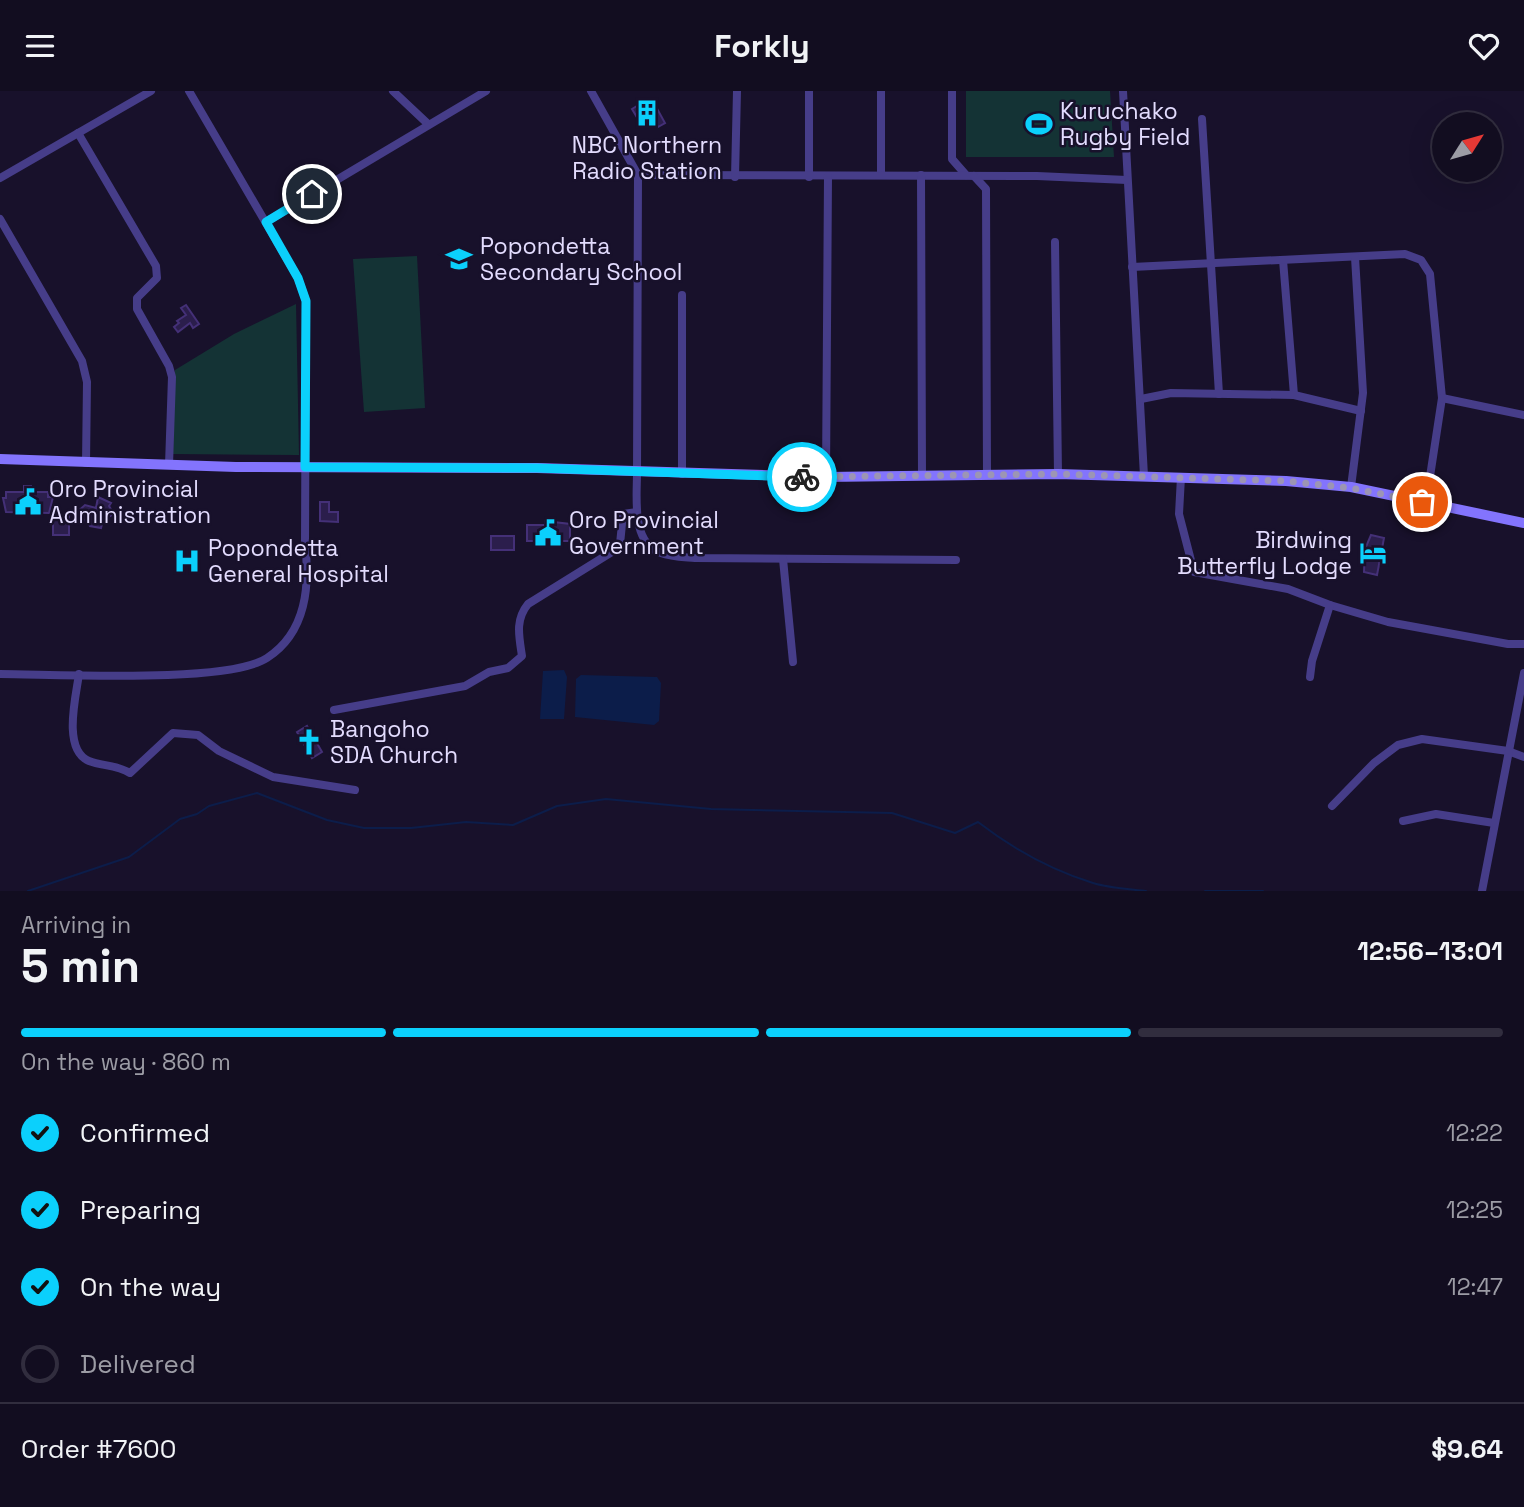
<!DOCTYPE html>
<meta charset="utf-8">
<style>
body{margin:0;font-family:"Space Grotesk",sans-serif;background:#1b1629;color:#f1f3f6;height:100vh;display:flex;flex-direction:column;font-size:26px;white-space:nowrap}
*{box-sizing:border-box;margin:0}
p{font-size:23px;color:#9c9ca5}
.icon{flex:none;width:38px;height:38px;fill:none;stroke:currentColor;stroke-width:2;stroke-linecap:round;stroke-linejoin:round}
.map{position:relative;height:800px;overflow:hidden}
.details{display:flex;flex-direction:column;background:#120d20;flex:1}
.details>*{flex:none}
.needle{width:46px;rotate:53deg}
.fabs{position:absolute;left:1432px;top:21px;display:grid;gap:14px}
.fabs a{display:grid;place-items:center;width:70px;height:70px;border-radius:50%;background:#120d20;box-shadow:0 7px 28px #0002,0 0 0 2px #312d3e;font-size:35px}
.pin{position:absolute;display:grid;place-items:center;width:60px;height:60px;color:#fff;margin:-30px;border:4px solid #fff;border-radius:50%;box-shadow:0 2px 7px #0007}
.courier{position:absolute;display:grid;place-items:center;width:70px;height:70px;margin:-35px;border:5px solid #0bd0fc;border-radius:50%;background:#fff;color:#222;box-shadow:0 2px 9px #0007}
.summary em{font-style:normal;font-weight:700}
.summary div{display:flex;flex-direction:column-reverse}
.summary{display:flex;align-items:center;justify-content:space-between;height:119px;padding:0 21px}
h1{font-size:46px;font-weight:700;line-height:52px}
.bar{display:grid;grid-template-columns:repeat(4,1fr);gap:10px 7px;align-content:center;height:84px;padding:0 21px}
.bar i{height:9px;border-radius:5px;background:#312d3e}
.bar .active{background:#0bd0fc}
.bar p{grid-column:span 4}
.line{display:flex;align-items:center;gap:18px;padding:0 21px;border-top:2px solid #312d3e}
.line div{flex:1}
ol{padding:0 21px;list-style:none}
li{display:flex;align-items:center;gap:21px;height:77px}
li p{margin-inline-start:auto}
li .icon{padding:7px;border-radius:50%;background:#0bd0fc;color:#111;stroke-width:4}
li:last-child{color:#9c9ca5}
li i{width:38px;height:38px;border:4px solid #312d3e;border-radius:50%}
header{display:flex;justify-content:space-between;align-items:center;height:91px;padding:0 21px;background:#120d20;font-size:32px;font-weight:700}
.map>svg:first-child{display:block}
.green{fill:#143335}
.water{fill:#0c1d4a}
.lines{fill:none;stroke-linecap:round;stroke-linejoin:round}
.stream{stroke:#0c1d4a;stroke-width:2}
.building{fill:#2b1e4c;stroke:#443077;stroke-width:2}
.minor{stroke:#463d89;stroke-width:8}
.secondary{stroke:#8374fd;stroke-width:10}
.done{stroke:#9c95b4;stroke-width:7;stroke-dasharray:0 12.6}
.route{stroke:#0bd0fc;stroke-width:9}
.labels{text-anchor:middle;stroke-width:5;stroke-linejoin:round;paint-order:stroke}
.poi-label{font-size:23px;fill:#e3dcfe;stroke:#18112b;text-anchor:start}
</style>
<header><svg class="icon" aria-label="menu" viewBox="0 0 24 24"><path d="M4 6h16M4 12h16M4 18h16"/></svg>Forkly<svg class="icon" aria-label="heart" viewBox="0 0 24 24"><path d="M12 20l-8-8c-3-5 5-10 8-4 3-6 11-1 8 4z"/></svg></header>
<div class="map">
<svg width="1524" height="800" viewBox="0 0 1524 800">
<rect width="100%" height="100%" fill="#18112b"/>
<g class="green">
<path d="M966 0H1110L1114 66H966Z"/>
<path d="M417 165 425 317 364 321 353 168Z"/>
<path d="M296 213 299 364 173 363 175 279 234 243Z"/>
</g>
<g class="water">
<path d="M564 579 567 586 564 628H540L543 580Z"/>
<path d="M581 584 657 586 661 592 659 630 654 634 575 626 576 588Z"/>
</g>
<g class="lines">
<g class="stream">
<path d="M28 800 129 766 180 728 197 723 209 715 257 702 327 729 364 737H411L466 731 513 734 557 715 606 708 711 718 892 722 955 742 978 731C1013 758 1051 779 1093 792 1109 797 1129 798 1146 800"/>
<path d="M1205 800H1263"/>
</g>
</g>
<g class="building">
<path d="M645 10 650 17 655 14 665 32 658 36 652 26 641 33 632 18Z"/>
<path d="M186 214 199 233 193 237 190 232 178 241 174 236 179 232 177 230 186 224 181 217Z"/>
<path d="M24 395H31V401H48V406H53L49 422 6 421 3 407H6V401H24Z"/>
<path d="M98 406 111 412 109 415 114 423 103 429 101 437 90 435 87 428 81 431 76 422 85 414 96 417Z"/>
<path d="M320 411H329V421H338V431L320 430Z"/>
<path d="M69 425V444H53V426Z"/>
<path d="M545 430 570 433V450H554V455H544V450H527V434H545Z"/>
<path d="M1371 444 1384 447 1377 484 1364 481 1365 458Z"/>
<rect x="491" y="445" width="23" height="14"/>
<path d="M307 635 322 661 312 667 297 641Z"/>
</g>
<g class="lines">
<g class="minor">
<path d="M393 0 428 33"/>
<path d="M591 0 638 84 637 382C637 407 631 452 661 462 671 466 684 466 695 467L956 469"/>
<path d="M809 0V86"/>
<path d="M881 0V84"/>
<path d="M952 0V68L966 84"/>
<path d="M1123 0 1144 385"/>
<path d="M1202 28 1219 303"/>
<path d="M78 42 156 175 157 187 137 207V218L169 275 172 286 169 374"/>
<path d="M638 84 1037 85 1127 89"/>
<path d="M921 84 922 385"/>
<path d="M974 85 986 98 987 384"/>
<path d="M735 86 737 0"/>
<path d="M0 87 151 0"/>
<path d="M0 128 82 270 87 291 86 372"/>
<path d="M266 131 486 0"/>
<path d="M1055 151 1058 383"/>
<path d="M1283 169 1294 304"/>
<path d="M1132 176 1405 163 1421 169 1430 183 1442 307 1429 392 1422 411"/>
<path d="M682 204V383"/>
<path d="M1442 307 1524 324"/>
<path d="M1141 308 1171 302 1294 304 1361 320"/>
<path d="M826 386 828 85"/>
<path d="M1181 386 1179 423 1194 481 1288 498 1330 514 1388 531 1508 553H1524"/>
<path d="M1351 396 1363 302 1355 166"/>
<path d="M783 468 793 571"/>
<path d="M0 583C53 583 228 593 267 567 307 541 310 494 305 452L306 210 298 187 189 0"/>
<path d="M79 583C76 605 62 659 89 670 102 675 117 674 130 682L173 642 198 644 219 660 273 686 355 699"/>
<path d="M1310 586 1312 570 1330 514"/>
<path d="M334 619 465 595 489 581 508 577 522 565C519 545 515 529 528 513L615 459 620 453 623 423 637 421"/>
<path d="M1332 715 1374 672 1398 654 1422 648 1508 660 1524 666"/>
<path d="M1403 730 1436 723 1494 732"/>
<path d="M1482 800 1524 582"/>
</g>
<path class="secondary" d="M0 368 236 376 537 377 826 386 1058 383 1286 390 1351 396 1524 432"/>
</g>
<g class="lines">
<path class="done" d="M802 386 1058 383 1286 390 1351 397 1422 411"/>
<path class="route" d="M312 103 266 131 298 187 306 210 305 376 537 377 802 386"/>
</g>
<defs>
<g id="building-bare" transform="scale(2.1)"><path d="M-4-6H4V6H1V3H-1V6H-4ZM-2.5-4.3h1.7v1.8h-1.7ZM.8-4.3h1.7v1.8H.8ZM-2.5-1h1.7V.8h-1.7ZM.8-1h1.7V.8H.8Z" fill="#0bd0fc" stroke="#18112b" stroke-width="2.5" paint-order="stroke"/></g>
<g id="stadium-bare" transform="scale(2.1)"><path d="M0-5a6.5 5 0 1 0 0 10a6.5 5 0 1 0 0-10ZM-3.5-1.8h7v3.6h-7Z" fill="#0bd0fc" stroke="#18112b" stroke-width="2.5" paint-order="stroke"/></g>
<g id="school-bare" transform="scale(2.1)"><path d="M0-5L7-2L0 1L-7-2ZM-4 1L0 2.5L4 1V4Q0 6-4 4Z" fill="#0bd0fc" stroke="#18112b" stroke-width="2.5" paint-order="stroke"/></g>
<g id="civic-bare" transform="scale(2.1)"><path d="M-.6-6.5H3V-4.5H.6V-3L4-1V1h2V6H-6V1h2V-1L-.6-3ZM-1.2 2.5V6h2.4V2.5Z" fill="#0bd0fc" stroke="#18112b" stroke-width="2.5" paint-order="stroke"/></g>
<g id="hotel-bare" transform="scale(2.1)"><path d="M-6-4.5h1.5V1H6V5H4.5V3h-9V5H-6ZM-4 0a1.8 1.8 0 1 1 3.6 0ZM.5 0V-2.5h3Q6-2.5 6 0Z" fill="#0bd0fc" stroke="#18112b" stroke-width="2.5" paint-order="stroke"/></g>
<g id="hospital-bare" transform="scale(2.1)"><path d="M-5-5h3v3.5h4V-5h3V5h-3V1.5h-4V5h-3Z" fill="#0bd0fc" stroke="#18112b" stroke-width="2.5" paint-order="stroke"/></g>
<g id="church-bare" transform="scale(2.1)"><path d="M-1.2-6h2.4v3.5h3.3v2.4h-3.3V6h-2.4V-.1h-3.3v-2.4h3.3Z" fill="#0bd0fc" stroke="#18112b" stroke-width="2.5" paint-order="stroke"/></g>
</defs>
<g fill-rule="evenodd">
<use href="#building-bare" x="647" y="22"/>
<use href="#stadium-bare" x="1039" y="33"/>
<use href="#school-bare" x="459" y="168"/>
<use href="#civic-bare" x="28" y="411"/>
<use href="#civic-bare" x="548" y="442"/>
<use href="#hotel-bare" x="1373" y="462"/>
<use href="#hospital-bare" x="187" y="470"/>
<use href="#church-bare" x="309" y="651"/>
</g>
<g class="labels">
<g class="poi-label">
<text x="1060" y="28">Kuruchako<tspan x="1060" dy="26">Rugby Field</tspan></text>
<text x="647" y="62" text-anchor="middle">NBC Northern<tspan x="647" dy="26">Radio Station</tspan></text>
<text x="480" y="163">Popondetta<tspan x="480" dy="26">Secondary School</tspan></text>
<text x="49" y="406">Oro Provincial<tspan x="49" dy="26">Administration</tspan></text>
<text x="569" y="437">Oro Provincial<tspan x="569" dy="26">Government</tspan></text>
<text x="1352" y="457" text-anchor="end">Birdwing<tspan x="1352" dy="26">Butterfly Lodge</tspan></text>
<text x="208" y="465">Popondetta<tspan x="208" dy="26">General Hospital</tspan></text>
<text x="330" y="646">Bangoho<tspan x="330" dy="26">SDA Church</tspan></text>
</g>
</g>
</svg>
<div class="fabs">
<a><svg class="needle" viewBox="-14 -14 28 28"><path d="M0-13l5 13h-10z" fill="#e53935"/><path d="M0 13l5-13h-10z" fill="#9c9ca5"/></svg></a>
</div>
<div class="pin" style="left:1422px;top:411px;background:#ea580c"><svg class="icon" aria-label="bag" viewBox="0 0 24 24"><path d="M5 8h14l-1 12H6zM9 8a3 3 0 0 1 6 0"/></svg></div>
<div class="pin" style="left:312px;top:103px;background:#1f2937"><svg class="icon" aria-label="home" viewBox="0 0 24 24"><path d="M3 11l9-7 9 7M6 9v11h12V9"/></svg></div>
<div class="courier" style="left:802px;top:386px"><svg class="icon" aria-label="bike" viewBox="0 0 24 24"><circle cx="6" cy="16" r="4"/><circle cx="18" cy="16" r="4"/><path d="M6 16l4-8h5l3 8M10 8l3 8H6M13 5h3"/></svg></div>
</div>
<section class="details">
<div class="summary"><div><h1>5 min</h1><p>Arriving in</p></div><em>12:56–13:01</em></div>
<div class="bar"><i class="active"></i><i class="active"></i><i class="active"></i><i></i><p>On the way · 860 m</p></div>
<ol>
<li><svg class="icon" aria-label="check" viewBox="0 0 24 24"><path d="M5 12l5 5 9-10"/></svg>Confirmed<p>12:22</p></li>
<li><svg class="icon" aria-label="check" viewBox="0 0 24 24"><path d="M5 12l5 5 9-10"/></svg>Preparing<p>12:25</p></li>
<li><svg class="icon" aria-label="check" viewBox="0 0 24 24"><path d="M5 12l5 5 9-10"/></svg>On the way<p>12:47</p></li>
<li><i></i>Delivered</li>
</ol>
<div class="line" style="height:91px"><div>Order #7600</div><b>$9.64</b></div>
</section>
